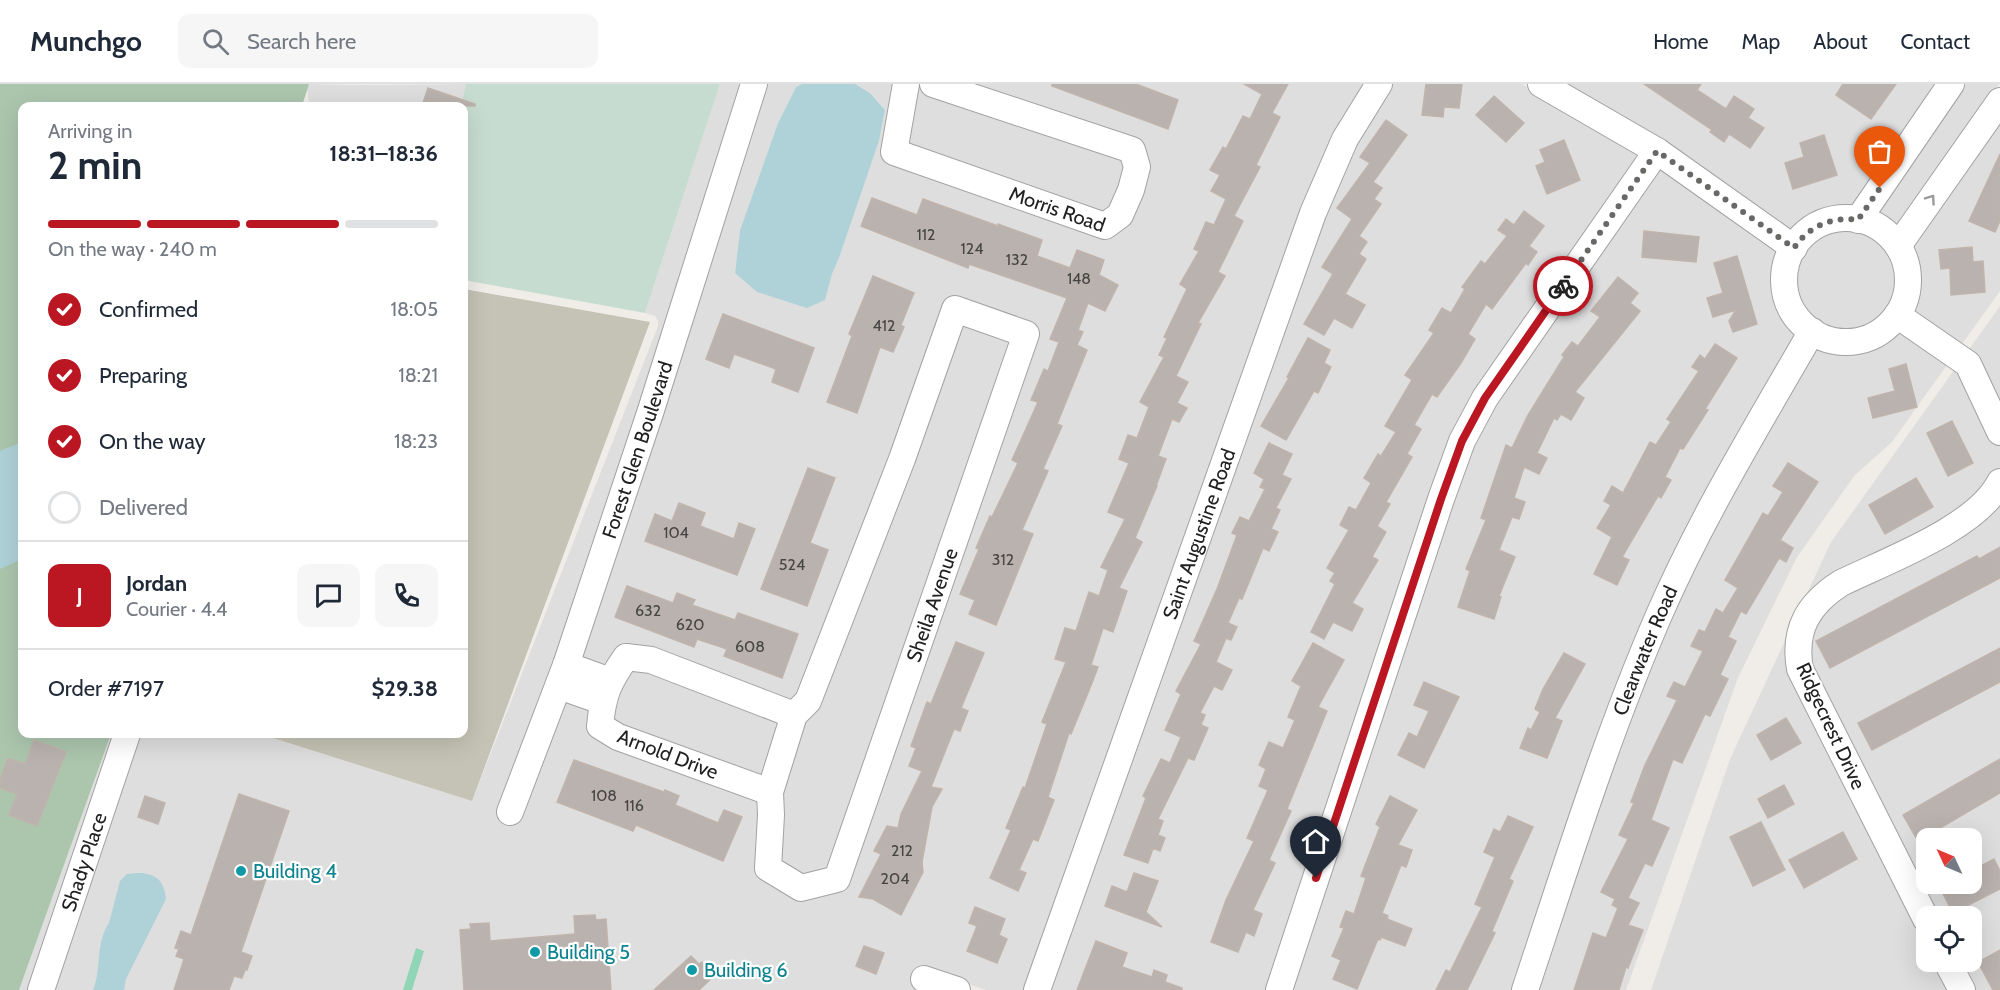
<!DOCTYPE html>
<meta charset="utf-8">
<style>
body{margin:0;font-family:Cabin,sans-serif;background:#f6f6f7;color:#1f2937;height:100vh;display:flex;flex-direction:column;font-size:22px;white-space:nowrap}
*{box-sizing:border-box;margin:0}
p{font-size:20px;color:#747a83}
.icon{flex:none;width:33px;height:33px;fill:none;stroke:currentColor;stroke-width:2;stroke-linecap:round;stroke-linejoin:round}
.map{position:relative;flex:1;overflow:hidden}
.panel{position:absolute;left:18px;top:18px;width:450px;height:636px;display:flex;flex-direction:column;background:#fff;border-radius:12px;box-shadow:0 6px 24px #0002}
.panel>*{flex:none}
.needle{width:39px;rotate:314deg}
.controls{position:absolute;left:1916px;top:744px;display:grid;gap:12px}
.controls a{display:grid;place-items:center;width:66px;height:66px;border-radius:12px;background:#fff;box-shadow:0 6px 24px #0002;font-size:30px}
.pin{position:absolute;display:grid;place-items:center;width:51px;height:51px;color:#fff;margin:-62px -26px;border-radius:50% 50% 50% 0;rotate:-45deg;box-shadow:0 0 6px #0007}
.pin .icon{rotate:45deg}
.courier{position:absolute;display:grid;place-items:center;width:60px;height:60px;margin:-30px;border:4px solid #bb1722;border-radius:50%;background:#fff;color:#222;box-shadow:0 2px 8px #0007}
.headline em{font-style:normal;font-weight:800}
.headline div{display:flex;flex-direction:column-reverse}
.headline{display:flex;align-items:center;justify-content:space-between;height:102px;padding:0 30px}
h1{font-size:39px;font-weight:800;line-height:45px}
.bar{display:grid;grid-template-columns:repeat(4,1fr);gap:9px 6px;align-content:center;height:72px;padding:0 30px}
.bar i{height:8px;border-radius:4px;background:#e0e1e3}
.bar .current{background:#bb1722}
.bar p{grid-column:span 4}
.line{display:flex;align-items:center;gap:15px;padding:0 30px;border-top:2px solid #e0e1e3}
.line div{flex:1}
.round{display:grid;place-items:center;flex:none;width:63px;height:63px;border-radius:12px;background:#f6f6f7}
ol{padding:0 30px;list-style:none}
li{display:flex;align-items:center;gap:18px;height:66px}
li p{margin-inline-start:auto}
li .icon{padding:6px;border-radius:50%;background:#bb1722;color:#fff;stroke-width:4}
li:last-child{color:#747a83}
li i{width:33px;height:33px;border:3px solid #e0e1e3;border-radius:50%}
header{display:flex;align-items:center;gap:36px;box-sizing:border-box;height:84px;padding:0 30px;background:#fff;border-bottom:2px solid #e0e1e3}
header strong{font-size:28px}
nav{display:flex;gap:33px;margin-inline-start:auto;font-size:21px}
.search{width:420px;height:54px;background:#f6f6f7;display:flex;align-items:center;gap:15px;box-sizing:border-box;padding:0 21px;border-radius:12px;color:#747a83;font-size:22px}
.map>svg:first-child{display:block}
.residential{fill:#dfdede;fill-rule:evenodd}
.construction{fill:#c4c3b5}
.wetland{fill:#c7dcd1}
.cemetery{fill:#acc6ae}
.pitch{fill:#90d6b6}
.water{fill:#aed2d8}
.building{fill:#b9b2ae;stroke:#c0b4ac;stroke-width:1.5}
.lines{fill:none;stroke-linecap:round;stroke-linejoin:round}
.minor-casing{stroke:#a2a2a2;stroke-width:28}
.minor{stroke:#fff;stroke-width:26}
.oneway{stroke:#9b9b9b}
.done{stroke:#696867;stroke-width:6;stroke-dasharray:0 10.8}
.route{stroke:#bb1722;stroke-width:8}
.culture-dot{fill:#0f9aa8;stroke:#fff;stroke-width:2}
.labels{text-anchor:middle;stroke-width:4.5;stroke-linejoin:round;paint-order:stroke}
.number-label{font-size:16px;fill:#474544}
.street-label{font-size:20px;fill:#212121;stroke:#fff}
.culture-label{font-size:20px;fill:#0d838f;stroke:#fff;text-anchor:start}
</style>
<header>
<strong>Munchgo</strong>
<div class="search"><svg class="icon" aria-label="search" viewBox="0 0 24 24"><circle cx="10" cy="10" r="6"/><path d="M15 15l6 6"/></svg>Search here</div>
<nav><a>Home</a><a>Map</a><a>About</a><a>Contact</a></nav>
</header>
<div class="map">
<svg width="2000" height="906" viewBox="0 0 2000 906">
<rect width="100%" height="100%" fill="#f0ede8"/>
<g class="residential">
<path d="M307 0 360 1 466 0 461 22H309Z"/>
<path d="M720 0H743L565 614 592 624 590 639 761 714 759 782 840 805 1035 254 957 216 892 371 800 610 790 620 651 566 605 584 579 575 765 0H802L796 3 778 39 740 146 735 189 825 215 832 190 839 174 879 57 885 26 870 9 855 0H896L884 65 1103 151 1146 86 963 0H1367L1026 906H986L917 883 913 901 928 906H19L111 650H259L472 717 658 242V237L655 232 645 229Z"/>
<path d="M1391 0H1522L1642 70 1477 307 1269 906H1048L1323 134 1354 60Z"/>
<path d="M1559 0H1938L1853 126H1834L1817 131 1803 139 1791 151Z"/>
<path d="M1964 0H1999L1896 146 1874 131Z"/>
<path d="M915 3 1124 73 1126 82 1112 124 1102 132 905 62Z"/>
<path d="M2000 35V207L1892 358 1855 391 1797 473 1738 594 1626 906H1536L1617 662 1668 535 1718 432 1816 260 1836 267 1865 266 1885 257 1905 237 1914 221 1918 202 1916 183 1910 164Z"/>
<path d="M1660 81 1781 166 1775 192 1777 213 1786 233 1799 249 1700 421 1514 906H1290L1472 362 1494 319Z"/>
<path d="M1839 145H1856L1861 149 1863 147 1874 151 1891 168 1897 185 1898 199 1895 212 1889 225 1878 236 1866 244 1851 248 1829 246 1812 236 1800 221 1794 201 1795 190 1802 170 1821 152Z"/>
<path d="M2000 222V906H1651L1730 675 1831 458ZM1926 754H1971V800H1926ZM1926 832H1971V878H1926Z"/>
<path d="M961 237 1013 255 829 787 802 793 779 779 780 710 802 637Z"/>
<path d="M631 583 650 586 781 636 763 695 611 637 612 621Z"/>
</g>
<path class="construction" d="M464 205 650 238 472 717 260 650H464Z"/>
<path class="wetland" d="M466 0H720L645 229 464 196V22H461Z"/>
<path class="cemetery" d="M0 0H309L302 22H22V650H111L19 906H0Z"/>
<path class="pitch" d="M416 864 424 867 412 906H403Z"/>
<g class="water">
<path d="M802 0H855L870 9 885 26 879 57 839 174 832 190 825 216 807 224 757 208 735 189 740 146 778 39 796 3Z"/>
<path d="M22 358V475L0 485V367Z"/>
<path d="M137 789C156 789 164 796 166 815L126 895 124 906H93C102 885 95 859 109 839L120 797 127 790Z"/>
</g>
<g class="building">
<path d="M1052 0H1136L1178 16 1168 45 1052 2Z"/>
<path d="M1244 0H1288L1272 29 1280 33 1256 81 1260 83 1234 132 1243 137 1218 188 1225 192 1198 239 1201 240 1176 292 1188 298 1177 319 1187 324 1179 338 1172 335 1158 372 1166 375 1156 402H1157L1135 454 1142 458 1119 504 1127 507 1113 548 1103 544 1091 581 1098 583 1092 599 1071 650 1069 649 1048 713 1054 716 1038 757 1033 755 1019 786 1026 789 1018 807 990 794 1011 746 1006 744 1023 703 1025 704 1047 640 1042 638 1066 578 1055 575 1065 544 1076 547 1089 508 1099 512 1108 486 1101 483 1125 435 1108 428 1129 379 1119 375 1128 351 1137 354 1149 323 1140 318 1164 273 1159 271 1167 254 1164 253 1187 205 1180 200 1199 167 1194 165 1206 138 1214 141 1226 115 1211 107 1220 91 1210 86 1223 63 1226 65 1243 32 1250 35 1262 10Z"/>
<path d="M1426 0H1462L1459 24 1444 23 1443 33 1422 31Z"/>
<path d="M1644 0H1701L1697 6 1726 25 1734 12 1754 25 1748 34 1764 44 1750 64 1729 50 1724 58 1710 48 1712 46Z"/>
<path d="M1843 0H1896L1871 35 1836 11Z"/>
<path d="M428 4 475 20V22H422Z"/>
<path d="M1494 12 1524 39 1506 58 1476 31Z"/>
<path d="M1386 36 1407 51 1373 98 1382 104 1374 115 1381 120 1359 152 1367 158 1359 170 1366 175 1345 210 1365 221 1352 244 1334 234 1324 251 1304 240 1333 190 1322 183 1352 135 1337 124 1370 79 1360 73Z"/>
<path d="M1824 51 1837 91 1793 105 1785 79 1804 73 1800 59Z"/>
<path d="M1564 56 1580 96 1547 110 1536 82 1545 78 1540 66Z"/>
<path d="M2000 70V137L1995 148 1969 137Z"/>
<path d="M872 114 917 131 923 115 998 142V140L1042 156 1037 172 1070 184 1077 166 1104 176 1099 191 1118 201 1105 227 1088 219 1078 246 1083 248 1077 261 1087 266 1057 340 1062 342 1043 385 1048 387 1022 446 1033 450 996 541 969 530 975 516 960 510 979 465 976 464 990 432 992 433 1018 379 1012 376 1038 318 1031 316 1044 285 1048 287 1059 258 1050 255 1067 214 969 180 968 184 861 142Z"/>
<path d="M1524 127 1544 142 1529 162 1537 168 1528 181 1526 179 1492 225 1486 220 1468 250 1475 255 1461 279 1437 313 1432 310 1414 341 1421 345 1407 370 1412 373 1386 418 1390 420 1377 442 1386 448 1372 473 1378 476 1352 519 1363 525 1352 547 1333 538 1324 555 1311 548 1335 500 1330 497 1335 489 1327 484 1349 446 1340 441 1349 423 1356 426 1371 399 1364 394 1378 370 1381 372 1396 348 1385 342 1412 296 1405 291 1434 249 1429 246 1442 224 1451 229 1465 205 1462 203 1481 177 1485 180 1507 152 1498 146 1506 135 1514 141Z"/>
<path d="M1644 147 1699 153 1696 178 1642 173Z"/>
<path d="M1972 163 1973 178 1983 177 1985 208 1951 211 1950 184 1941 185 1939 166Z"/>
<path d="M1737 172 1757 240 1733 248 1729 237 1736 226 1713 233 1707 214 1723 209 1714 179Z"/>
<path d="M873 192 914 209 901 241 904 243 893 268 880 263 857 329 827 318 852 252 849 250Z"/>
<path d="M1618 193 1638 209 1630 219 1640 227 1575 308 1584 314 1571 336 1561 330 1557 336 1554 334 1537 369 1547 374 1539 390 1524 383 1514 414 1525 418 1519 435 1512 433 1499 466 1515 473 1499 512 1501 513 1494 535 1458 523 1470 487 1466 485 1486 436 1481 434 1506 361 1512 364 1528 331 1564 273 1562 271 1572 258 1578 262 1600 233 1591 227Z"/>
<path d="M723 230 814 264 798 308 772 298 776 285 734 270 729 284 706 275Z"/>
<path d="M1308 254 1330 266 1324 279 1331 283 1318 309 1314 307 1286 356 1261 342 1289 294 1287 293Z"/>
<path d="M1715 260 1737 274 1705 325 1708 326 1683 365 1680 364 1665 393 1671 396 1661 414 1658 412 1622 473 1629 476 1617 501 1594 490 1612 453 1597 444 1611 421 1604 417 1612 402 1623 409 1650 358 1656 361 1671 338 1667 335 1699 287 1692 283 1700 271 1705 275Z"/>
<path d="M1906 280 1917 323 1873 334 1868 314 1895 307 1889 285Z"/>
<path d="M1952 337 1973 379 1948 392 1927 349Z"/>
<path d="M1269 359 1292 370 1282 391 1291 395 1276 424 1280 426 1271 445 1278 448 1269 467 1263 464 1242 515 1239 514 1228 539 1237 543 1231 556 1226 554 1216 578 1232 586 1222 606 1214 602 1200 629 1205 631 1201 641 1208 644 1194 676 1188 674 1158 735 1163 737 1158 751 1165 754 1160 767 1153 764 1148 779 1124 771 1146 714 1143 712 1161 675 1170 679 1181 653 1165 646 1181 610 1176 607 1201 560 1194 557 1217 505 1237 451 1232 449 1240 433 1249 437 1265 405 1260 403 1264 395 1254 389Z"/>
<path d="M1788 379 1818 398 1780 456 1793 464 1786 478 1779 474 1746 530 1741 527 1728 553 1736 557 1720 591 1728 595 1710 632 1705 630 1682 679 1673 675 1651 736 1669 744 1652 782 1645 779 1628 814 1639 819 1628 841 1643 846 1628 884 1626 883 1619 906H1574L1593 849 1606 854 1618 824 1612 821 1615 815 1601 808 1628 755 1619 751 1634 719 1631 718 1645 681 1677 616 1667 612 1674 598 1685 603 1703 567 1691 562 1699 546 1705 548 1716 525 1723 529 1738 504 1725 496 1763 429 1768 432 1783 408 1773 402Z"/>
<path d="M808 384 835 394 810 459 828 466 807 522 761 505Z"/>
<path d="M1916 394 1933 423 1885 450 1869 421Z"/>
<path d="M679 419 705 429 700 442 734 455 739 439 755 445 737 491 645 457 655 430 672 437Z"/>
<path d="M2000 463V494L1830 584 1816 557 1977 472 1979 475Z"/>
<path d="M627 502 673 519 677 509 695 516 692 521 735 536 738 529 798 550 782 594 724 572 727 565 697 555 694 563 615 533Z"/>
<path d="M956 558 984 569 961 624 968 627 960 647 954 645 931 703 942 705 932 723 922 778 923 788 901 831 873 815 859 813 881 770 874 767 887 742 898 744 901 730 922 687 909 682 916 664 911 662 927 618 931 620Z"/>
<path d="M1313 559 1344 576 1318 623 1327 627 1287 725 1291 727 1269 776 1275 779 1253 826 1262 830 1254 852 1246 848 1238 868 1211 858 1226 816 1254 757 1247 754 1268 706 1259 702 1266 685 1259 681 1269 658 1283 664 1295 636 1288 633 1301 602 1292 597Z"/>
<path d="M2000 564V598L1872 666 1858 639Z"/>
<path d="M1564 569 1585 580 1555 634 1562 637 1547 674 1520 664 1528 644 1531 646 1540 628 1535 625 1543 605Z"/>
<path d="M1424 598 1459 613 1424 684 1398 671 1409 649 1417 653 1429 627 1414 621Z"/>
<path d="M1786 634 1801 659 1771 676 1757 651Z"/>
<path d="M34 656 66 668 37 742 9 731 17 710 0 704V695L8 674 25 680Z"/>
<path d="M2000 675V709L1918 757 1903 731Z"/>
<path d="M574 676 664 708 665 706 679 712 675 721 718 739 724 726 742 733 723 777 636 741 633 747 557 718Z"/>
<path d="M1784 701 1794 720 1768 734 1758 715Z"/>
<path d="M239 710 289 727 241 868 252 872 247 886H245L242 894 234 892 229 906H174L184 875 176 872 179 865 175 864 181 847 191 851Z"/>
<path d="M145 712 165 719 158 740 138 733Z"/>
<path d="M1390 712 1417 726 1398 761 1412 766 1406 783 1401 781 1382 829 1388 832 1387 835 1412 845 1405 862 1381 853 1380 856 1378 855 1357 905 1333 895 1341 876 1332 872 1344 844 1340 843 1346 827 1354 830 1366 794 1361 792 1380 743 1376 740Z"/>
<path d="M1508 732 1533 743 1509 795 1513 797 1492 847 1495 849 1467 906H1436L1446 886 1450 888 1482 823 1475 820 1495 773 1484 768 1494 745 1500 748Z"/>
<path d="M1761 738 1785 786 1753 802 1730 753Z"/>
<path d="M1843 748 1857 775 1804 804 1789 776Z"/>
<path d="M1994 775 2000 787V805L1953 829 1938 800H1971V787Z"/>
<path d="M1134 789 1158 797 1146 828 1162 843 1105 822 1112 802 1127 808Z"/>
<path d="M975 823 1005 835 999 851 1007 855 997 879 967 867 977 842 969 839Z"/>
<path d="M595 831 596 836 606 835 611 906H464L460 846 471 845 470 840 489 839 490 857 575 850 574 832Z"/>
<path d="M1096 857 1127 869 1122 883 1152 893 1154 886 1167 891 1165 898 1182 904V906H1077Z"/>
<path d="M864 862 884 869 876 890 856 882Z"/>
<path d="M2000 866V906H1993L1978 878Z"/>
<path d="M691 872 699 880 702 878 714 892 699 906H654Z"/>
</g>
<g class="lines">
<g class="minor-casing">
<g id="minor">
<path id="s1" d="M906 0 894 68 1105 142 1120 131 1131 106 1137 83 1132 66 933 0"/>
<path d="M1541 0 1657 67 1794 164"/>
<circle cx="1846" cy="196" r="62"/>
<path d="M1858 136 1951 0"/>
<path d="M1898 162 2000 17"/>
<path d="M955 225 1026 250 837 795 801 804 768 784 771 731 770 708 794 631 808 617 902 375Z"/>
<path d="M1897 231 1968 280 2000 348"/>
<path d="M566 581 610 597"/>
<path d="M559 602 602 617"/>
<path d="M770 708 618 653 600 642C603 610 608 599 626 573L651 576 794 631"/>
<path id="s2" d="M510 728 566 581 651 326 754 0"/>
<path d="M1926 835 1800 585C1793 546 1808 520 1841 499 1886 477 1977 444 2000 398"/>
<path d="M1947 878 1962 906"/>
<path d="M924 895 957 906"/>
<path id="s3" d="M41 906 127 650"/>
<path id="s4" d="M1037 906 1313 129 1345 55 1379 0"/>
<path d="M1279 906 1441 415 1462 357 1485 314 1657 67"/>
<path id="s5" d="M1525 906C1567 780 1606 653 1659 531 1702 432 1758 341 1812 247"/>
</g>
</g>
<use href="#minor" class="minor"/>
</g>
<defs><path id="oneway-chevron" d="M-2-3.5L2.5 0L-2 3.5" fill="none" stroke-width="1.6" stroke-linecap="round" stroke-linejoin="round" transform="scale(1.5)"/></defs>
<use class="oneway" href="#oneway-chevron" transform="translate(1931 115) rotate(-55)"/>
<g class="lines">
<path class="done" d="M1563 202 1657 67 1794 164C1809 142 1832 132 1858 136L1880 104"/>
<path class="route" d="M1316 794 1441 415 1462 357 1485 314 1563 202"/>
</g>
<g class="culture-dot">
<circle cx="241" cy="787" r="6"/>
<circle cx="535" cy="868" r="6"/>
<circle cx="692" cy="886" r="6"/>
</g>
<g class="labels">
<g class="number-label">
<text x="926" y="156">112</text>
<text x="972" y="170">124</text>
<text x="1017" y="181">132</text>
<text x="1079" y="200">148</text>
<text x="884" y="247">412</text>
<text x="676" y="454">104</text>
<text x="1003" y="481">312</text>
<text x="792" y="486">524</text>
<text x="648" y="532">632</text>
<text x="690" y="546">620</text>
<text x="750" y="568">608</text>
<text x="604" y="717">108</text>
<text x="634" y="727">116</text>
<text x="902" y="772">212</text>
<text x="895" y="800">204</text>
</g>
<g class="street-label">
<text dy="7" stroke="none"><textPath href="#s1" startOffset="242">Morris Road</textPath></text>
<text dy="7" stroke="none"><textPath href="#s2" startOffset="384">Forest Glen Boulevard</textPath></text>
<text dy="7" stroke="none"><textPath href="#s4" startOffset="484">Saint Augustine Road</textPath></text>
<text transform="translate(932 521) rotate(-71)" y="7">Sheila Avenue</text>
<text dy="7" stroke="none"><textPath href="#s5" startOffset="360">Clearwater Road</textPath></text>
<text transform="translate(1831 642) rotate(65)" y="7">Ridgecrest Drive</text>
<text transform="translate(668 670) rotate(21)" y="7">Arnold Drive</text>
<text dy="7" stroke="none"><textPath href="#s3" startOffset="135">Shady Place</textPath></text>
</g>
<g class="culture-label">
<text x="253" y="794">Building 4</text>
<text x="547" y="875">Building 5</text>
<text x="704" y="893">Building 6</text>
</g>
</g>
</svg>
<div class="controls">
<a><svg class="needle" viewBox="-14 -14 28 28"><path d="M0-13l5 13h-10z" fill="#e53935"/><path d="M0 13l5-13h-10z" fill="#747a83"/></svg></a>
<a><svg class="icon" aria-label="locate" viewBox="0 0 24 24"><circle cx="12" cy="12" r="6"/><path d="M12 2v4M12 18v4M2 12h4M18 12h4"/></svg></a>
</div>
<div class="pin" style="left:1880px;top:104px;background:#ea580c"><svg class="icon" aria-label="bag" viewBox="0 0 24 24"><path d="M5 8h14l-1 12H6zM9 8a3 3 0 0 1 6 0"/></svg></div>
<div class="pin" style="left:1316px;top:794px;background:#1f2937"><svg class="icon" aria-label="home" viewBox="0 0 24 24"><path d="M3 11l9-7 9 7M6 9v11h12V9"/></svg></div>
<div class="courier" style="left:1563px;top:202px"><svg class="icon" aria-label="bike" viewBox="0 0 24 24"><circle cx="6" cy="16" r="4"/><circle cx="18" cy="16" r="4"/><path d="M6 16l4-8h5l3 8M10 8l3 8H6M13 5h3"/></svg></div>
<section class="panel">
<div class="headline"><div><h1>2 min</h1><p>Arriving in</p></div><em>18:31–18:36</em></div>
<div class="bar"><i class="current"></i><i class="current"></i><i class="current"></i><i></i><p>On the way · 240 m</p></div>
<ol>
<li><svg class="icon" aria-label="check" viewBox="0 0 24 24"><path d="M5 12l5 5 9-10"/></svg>Confirmed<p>18:05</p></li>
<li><svg class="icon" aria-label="check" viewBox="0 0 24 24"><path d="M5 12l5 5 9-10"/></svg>Preparing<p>18:21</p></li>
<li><svg class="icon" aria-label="check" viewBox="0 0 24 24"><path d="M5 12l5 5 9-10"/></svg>On the way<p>18:23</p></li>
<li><i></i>Delivered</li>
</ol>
<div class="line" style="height:108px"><b class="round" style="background:#bb1722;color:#fff">J</b><div><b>Jordan</b><p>Courier · 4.4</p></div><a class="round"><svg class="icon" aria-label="chat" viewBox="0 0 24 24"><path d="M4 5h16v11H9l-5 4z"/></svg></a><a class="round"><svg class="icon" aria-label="phone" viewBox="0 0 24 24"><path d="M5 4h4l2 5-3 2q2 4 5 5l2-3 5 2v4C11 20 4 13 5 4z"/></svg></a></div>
<div class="line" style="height:78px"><div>Order #7197</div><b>$29.38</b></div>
</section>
</div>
